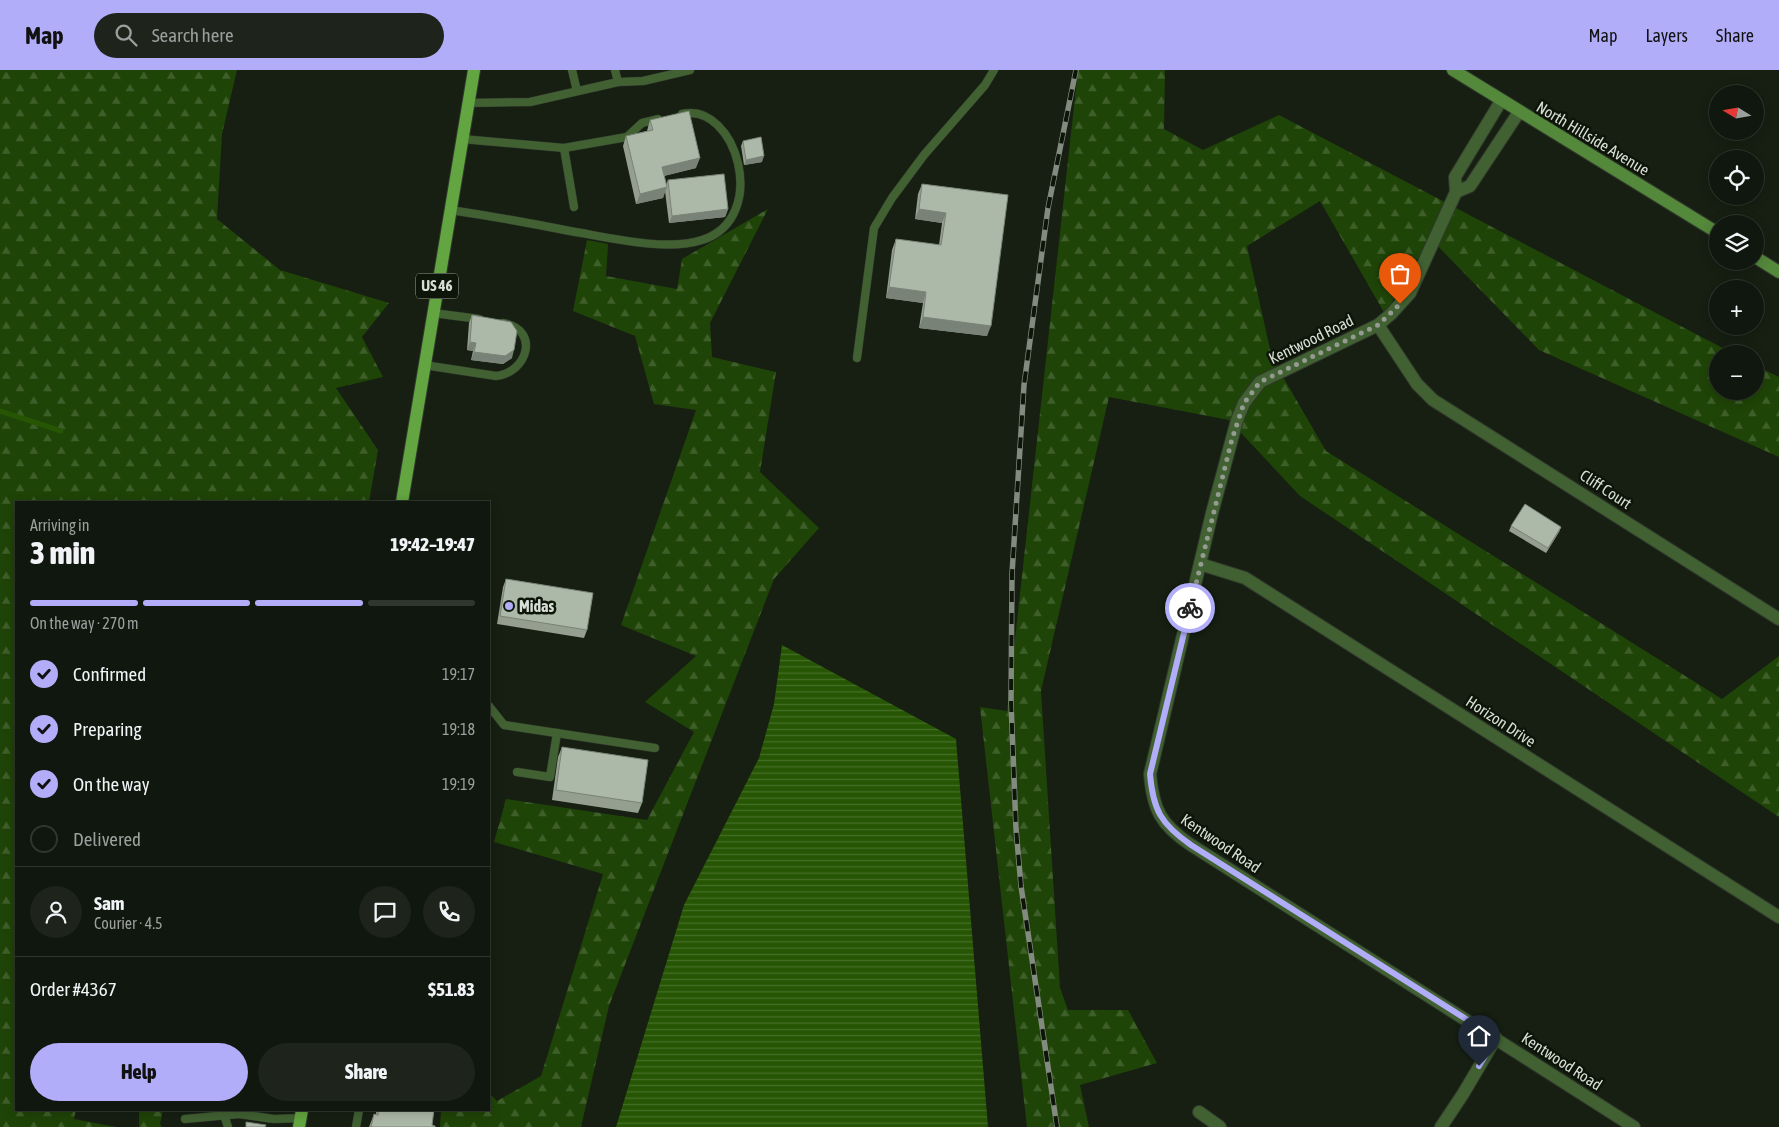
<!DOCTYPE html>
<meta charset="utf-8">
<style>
body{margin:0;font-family:"Asap Condensed",sans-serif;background:#1e241c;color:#f1f3f6;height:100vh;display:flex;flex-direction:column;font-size:19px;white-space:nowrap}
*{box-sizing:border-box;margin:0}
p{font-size:16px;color:#9c9f9e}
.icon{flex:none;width:28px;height:28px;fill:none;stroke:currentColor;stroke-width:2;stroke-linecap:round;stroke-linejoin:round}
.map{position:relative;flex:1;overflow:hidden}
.details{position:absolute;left:15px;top:431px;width:475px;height:610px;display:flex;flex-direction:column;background:#10170e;border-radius:0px;box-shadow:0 2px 12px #0003,0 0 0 1px #30362e}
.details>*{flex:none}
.needle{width:32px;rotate:281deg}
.tools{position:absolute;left:1709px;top:15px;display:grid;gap:10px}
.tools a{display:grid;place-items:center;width:55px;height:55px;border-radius:50%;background:#10170e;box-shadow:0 2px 12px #0003,0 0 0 1px #30362e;font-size:25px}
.pin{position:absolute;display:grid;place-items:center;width:42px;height:42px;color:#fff;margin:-51px -21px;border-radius:50% 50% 50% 0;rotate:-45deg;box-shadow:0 0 5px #0007}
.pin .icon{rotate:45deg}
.courier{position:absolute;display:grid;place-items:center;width:50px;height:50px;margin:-25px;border:4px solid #b2adf9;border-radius:50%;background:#fff;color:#222;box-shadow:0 1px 6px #0007}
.headline em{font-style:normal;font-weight:800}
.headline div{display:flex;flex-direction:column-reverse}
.headline{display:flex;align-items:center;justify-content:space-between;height:85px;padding:0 15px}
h1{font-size:32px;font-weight:800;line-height:38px}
.bar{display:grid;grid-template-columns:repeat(4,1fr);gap:8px 5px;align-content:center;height:60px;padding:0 15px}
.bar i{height:6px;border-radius:4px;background:#30362e}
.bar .active{background:#b2adf9}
.bar p{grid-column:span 4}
.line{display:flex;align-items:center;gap:12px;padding:0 15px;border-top:1px solid #30362e}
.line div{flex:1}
.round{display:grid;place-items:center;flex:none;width:52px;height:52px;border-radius:26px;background:#1e241c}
ol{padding:0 15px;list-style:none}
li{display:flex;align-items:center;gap:15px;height:55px}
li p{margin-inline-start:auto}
li .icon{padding:5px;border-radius:50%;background:#b2adf9;color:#111;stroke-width:4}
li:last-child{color:#9c9f9e}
li i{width:28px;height:28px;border:2px solid #30362e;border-radius:50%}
.action{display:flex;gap:10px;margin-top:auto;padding:10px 15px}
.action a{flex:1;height:58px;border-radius:30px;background:#b2adf9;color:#111;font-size:20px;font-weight:800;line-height:58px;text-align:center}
.action a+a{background:#1e241c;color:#f1f3f6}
header{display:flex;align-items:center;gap:30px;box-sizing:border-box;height:70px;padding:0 25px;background:#b2adf9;color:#111}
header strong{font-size:24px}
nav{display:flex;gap:28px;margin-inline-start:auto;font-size:18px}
.search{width:350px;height:45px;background:#1e241c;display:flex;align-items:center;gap:12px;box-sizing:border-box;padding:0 18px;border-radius:28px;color:#9c9f9e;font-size:19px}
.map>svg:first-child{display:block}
.forest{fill:url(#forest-firs)}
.water{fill:url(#water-rules)}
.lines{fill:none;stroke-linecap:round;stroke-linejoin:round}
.stream{stroke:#265604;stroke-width:5}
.service-casing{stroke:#313a2d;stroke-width:9}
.minor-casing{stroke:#313a2d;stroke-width:14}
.secondary-casing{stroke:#313a2d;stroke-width:14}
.primary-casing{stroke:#313a2d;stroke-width:14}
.service{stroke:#416132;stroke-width:8}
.minor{stroke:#416132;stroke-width:12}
.secondary{stroke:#54883b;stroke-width:12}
.primary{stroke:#63a641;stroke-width:12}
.rail-casing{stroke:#838a80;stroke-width:5.5}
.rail{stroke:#0d1509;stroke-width:4;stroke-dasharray:11;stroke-linecap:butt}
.wall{fill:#959f90}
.shaded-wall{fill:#798276}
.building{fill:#adb9a8;stroke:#798276}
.done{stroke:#949b91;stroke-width:5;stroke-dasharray:0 9}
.route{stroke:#b2adf9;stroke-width:6}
.poi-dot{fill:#b2adf9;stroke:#0d1509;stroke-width:2}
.labels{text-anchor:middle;stroke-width:5;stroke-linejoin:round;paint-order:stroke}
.shield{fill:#0d1509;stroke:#9ba298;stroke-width:1}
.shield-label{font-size:15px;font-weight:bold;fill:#d8ded5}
.street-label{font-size:16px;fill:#d8ded5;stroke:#0d1509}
.poi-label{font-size:16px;font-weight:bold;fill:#d8ded5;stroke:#0d1509;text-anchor:start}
</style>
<header>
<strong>Map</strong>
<div class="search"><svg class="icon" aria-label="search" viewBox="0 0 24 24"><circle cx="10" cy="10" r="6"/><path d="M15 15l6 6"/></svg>Search here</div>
<nav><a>Map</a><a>Layers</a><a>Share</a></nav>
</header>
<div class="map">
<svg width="1779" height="1057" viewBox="0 0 1779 1057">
<defs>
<pattern id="forest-firs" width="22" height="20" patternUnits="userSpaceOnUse" patternTransform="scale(1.25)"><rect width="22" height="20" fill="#1f4407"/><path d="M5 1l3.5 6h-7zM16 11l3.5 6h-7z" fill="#3f5f2a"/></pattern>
<pattern id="water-rules" width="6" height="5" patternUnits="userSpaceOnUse" patternTransform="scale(1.25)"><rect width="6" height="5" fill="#265604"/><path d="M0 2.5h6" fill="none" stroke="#456e28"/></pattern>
</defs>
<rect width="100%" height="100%" fill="#161f12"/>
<g class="forest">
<path d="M0 0H237L222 64 217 149 280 200 389 233 362 267 383 307 336 318 378 380 369 432H16V1040H76L74 1049 116 1057H0Z"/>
<path d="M1078 0H1165L1164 59 1203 80 1279 45 1734 284H1718V321H1755V295L1779 307V387L1539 280 1430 168 1385 244 1320 131 1247 176 1272 288 1326 381 1722 629 1779 586V747L1300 426 1229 350 1109 327 1041 621 1060 918 1068 940H1128L1157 993 1080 1015 1089 1057H1027L980 637 1007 641Z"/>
<path d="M768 139 710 253 712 287 776 302 760 402 819 458 774 509 609 936 581 1057H440L441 1040H489V1023L497 1031 541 1006 603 804 494 772 506 729 647 750 694 662 645 632 696 586 621 555 696 340 654 334 635 266 573 241 587 170 608 174 606 206 677 219 682 189Z"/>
<path d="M139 1040H163L160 1054 162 1057H139Z"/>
</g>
<path class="water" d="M782 575 956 669 988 1057H616L684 835 759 688 774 634Z"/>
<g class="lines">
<path class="stream" d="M0 341 61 361"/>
<g class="service-casing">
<g id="service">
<path d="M572 0 577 21"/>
<path d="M618 12 643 11 690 0"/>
<path d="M468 33 530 32 618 12 615 0"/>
<path d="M462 69 564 78 627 67 642 53 658 49"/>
<path d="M564 78 574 137"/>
<path d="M450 140C491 146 530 153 570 161 607 167 666 182 702 170 771 148 736 31 682 44"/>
<path d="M433 243 479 249"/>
<path d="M857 288 874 158 892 128 924 85 985 15 994 0"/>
<path d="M424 295 496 306C527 303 541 260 503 253"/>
<path d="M489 636 504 655 655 678"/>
<path d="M517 702 550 707 557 663"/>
<path d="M224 1045 228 1057"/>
<path d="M185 1049 239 1044 274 1049 301 1048"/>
<path d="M356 1057 359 1040"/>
</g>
</g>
<g class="minor-casing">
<g id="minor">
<path d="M1501 31 1455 107 1456 122 1410 223 1391 244 1378 255 1260 312 1244 333 1237 350 1212 443 1150 704C1153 740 1161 755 1191 775L1634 1057"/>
<path d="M1456 122 1470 116 1519 42"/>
<path d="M1378 255 1417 314 1433 330 1779 549"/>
<path d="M1200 494 1245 508 1779 847"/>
<path d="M1199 1042 1220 1057"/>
<path d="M1441 1057 1463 1024 1496 968"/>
</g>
</g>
<g class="secondary-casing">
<g id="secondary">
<path d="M1453 0 1718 163"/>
<path d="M1755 187 1779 202"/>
</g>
</g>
<g class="primary-casing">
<g id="primary">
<path d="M402 432 474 0"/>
<path d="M299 1057 302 1040"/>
</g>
</g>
<use href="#service" class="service"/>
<use href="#minor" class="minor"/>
<use href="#secondary" class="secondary"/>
<use href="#primary" class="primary"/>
<g class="rail-casing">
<path id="rail" d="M1057 1057 1021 816 1016 759 1011 632 1012 504 1024 315 1048 138 1076 0"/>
</g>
<use href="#rail" class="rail"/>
</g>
<g class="wall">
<path d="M650 50 696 98 664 106 666 115 668 110 728 139 725 147 669 153 665 121 663 128 636 134 623 76 626 66 647 61Z"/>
<path d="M743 71 762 92 744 95 741 76Z"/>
<path d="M922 114 1008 125 987 266 919 258 923 233 886 228 892 180 896 169 939 175 942 153 915 149 918 124Z"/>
<path d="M472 245 512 288 503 294 471 290 473 281 467 280 469 253Z"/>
<path d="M1511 456 1561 457 1559 462 1546 483 1509 461Z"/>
<path d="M506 509 587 560 584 568 497 554 503 517Z"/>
<path d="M562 677 642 733 638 743 552 730 558 687Z"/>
<path d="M376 1040H434L432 1055 435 1057H369L374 1044 376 1045Z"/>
</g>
<g class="shaded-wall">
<path d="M764 86 762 92 744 95 746 90Z"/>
<path d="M700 88 696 98 659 107 662 97Z"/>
<path d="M667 117 663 128 636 134 640 124Z"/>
<path d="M728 139 725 147 669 153 672 146Z"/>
<path d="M919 139 946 143 942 153 915 149Z"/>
<path d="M889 217 926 222 923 233 886 228Z"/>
<path d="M923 247 991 256 987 266 919 258Z"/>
<path d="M470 272 476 273 473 281 467 280Z"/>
<path d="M514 280 512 288 503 294 471 290 474 282Z"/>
<path d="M1561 457 1559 462 1546 483 1548 478Z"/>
</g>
<g class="building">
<path d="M689 41 700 88 662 97 667 117 640 124 626 66 653 60 650 50Z"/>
<path d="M761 67 764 86 746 90 743 71Z"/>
<path d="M724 104 728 139 672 146 668 110Z"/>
<path d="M922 114 1008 125 991 256 923 247 926 222 889 217 896 169 941 175 946 143 919 139Z"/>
<path d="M472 245 511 252 517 261 514 280 505 286 474 282 476 273 470 272Z"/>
<path d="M1525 434 1561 457 1548 478 1511 456Z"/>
<path d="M506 509 593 523 587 560 500 546Z"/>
<path d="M562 677 648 690 642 733 556 720Z"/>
<path d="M378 1040H434L432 1055 435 1056V1057H371L374 1044 378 1045Z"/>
<path d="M246 1052 266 1055 265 1057H246Z"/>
</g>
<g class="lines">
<path class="done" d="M1190 538 1232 369 1244 333 1260 312 1378 255 1400 234"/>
<path class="route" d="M1190 538 1150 704C1153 740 1161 754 1191 775L1496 968 1479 996"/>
</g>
<circle class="poi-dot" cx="509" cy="536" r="5"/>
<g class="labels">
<rect class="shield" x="416" y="203.5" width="42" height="25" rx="4"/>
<g class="shield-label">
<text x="437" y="221">US 46</text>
</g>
<g class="street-label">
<text transform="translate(1593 68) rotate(31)" y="6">North Hillside Avenue</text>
<text transform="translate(1311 269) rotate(-26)" y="6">Kentwood Road</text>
<text transform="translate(1606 419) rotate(33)" y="6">Cliff Court</text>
<text transform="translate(1501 651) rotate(33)" y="6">Horizon Drive</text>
<text transform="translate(1221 773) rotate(34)" y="6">Kentwood Road</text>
<text transform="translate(1562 991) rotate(33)" y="6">Kentwood Road</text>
</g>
<g class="poi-label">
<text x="519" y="542">Midas</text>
</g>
</g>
</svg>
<div class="tools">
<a><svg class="needle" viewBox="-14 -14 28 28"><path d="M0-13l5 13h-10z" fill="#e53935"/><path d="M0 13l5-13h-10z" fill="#9c9f9e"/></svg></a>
<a><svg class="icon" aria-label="locate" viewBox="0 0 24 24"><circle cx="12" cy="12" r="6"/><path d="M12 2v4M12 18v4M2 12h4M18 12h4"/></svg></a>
<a><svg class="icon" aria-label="layers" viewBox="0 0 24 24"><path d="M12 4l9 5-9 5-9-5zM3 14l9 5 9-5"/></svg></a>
<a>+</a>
<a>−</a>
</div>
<div class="pin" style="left:1400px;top:234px;background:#ea580c"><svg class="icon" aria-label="bag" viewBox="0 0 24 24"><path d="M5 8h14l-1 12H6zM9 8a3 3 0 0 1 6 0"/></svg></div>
<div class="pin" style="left:1479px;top:996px;background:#1f2937"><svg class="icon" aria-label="home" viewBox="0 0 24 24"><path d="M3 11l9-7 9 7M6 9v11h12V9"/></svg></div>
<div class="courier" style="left:1190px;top:538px"><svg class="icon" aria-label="bike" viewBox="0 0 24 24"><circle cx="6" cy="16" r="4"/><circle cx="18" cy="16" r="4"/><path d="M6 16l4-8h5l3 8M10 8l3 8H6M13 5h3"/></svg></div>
<section class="details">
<div class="headline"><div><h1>3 min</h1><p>Arriving in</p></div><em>19:42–19:47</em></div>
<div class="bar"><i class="active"></i><i class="active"></i><i class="active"></i><i></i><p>On the way · 270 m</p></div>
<ol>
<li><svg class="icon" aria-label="check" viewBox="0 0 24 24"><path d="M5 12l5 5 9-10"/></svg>Confirmed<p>19:17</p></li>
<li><svg class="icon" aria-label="check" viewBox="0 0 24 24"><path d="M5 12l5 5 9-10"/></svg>Preparing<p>19:18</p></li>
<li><svg class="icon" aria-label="check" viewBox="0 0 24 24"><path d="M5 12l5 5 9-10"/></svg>On the way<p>19:19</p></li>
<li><i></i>Delivered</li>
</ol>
<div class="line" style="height:90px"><a class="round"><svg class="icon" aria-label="person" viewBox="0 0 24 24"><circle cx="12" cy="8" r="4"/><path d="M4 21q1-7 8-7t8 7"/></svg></a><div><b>Sam</b><p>Courier · 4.5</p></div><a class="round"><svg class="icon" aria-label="chat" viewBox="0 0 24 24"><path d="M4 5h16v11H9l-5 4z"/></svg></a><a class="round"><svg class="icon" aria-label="phone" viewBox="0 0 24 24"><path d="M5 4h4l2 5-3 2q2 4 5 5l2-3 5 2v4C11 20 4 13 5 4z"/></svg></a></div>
<div class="line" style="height:65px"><div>Order #4367</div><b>$51.83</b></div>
<div class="action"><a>Help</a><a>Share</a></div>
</section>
</div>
